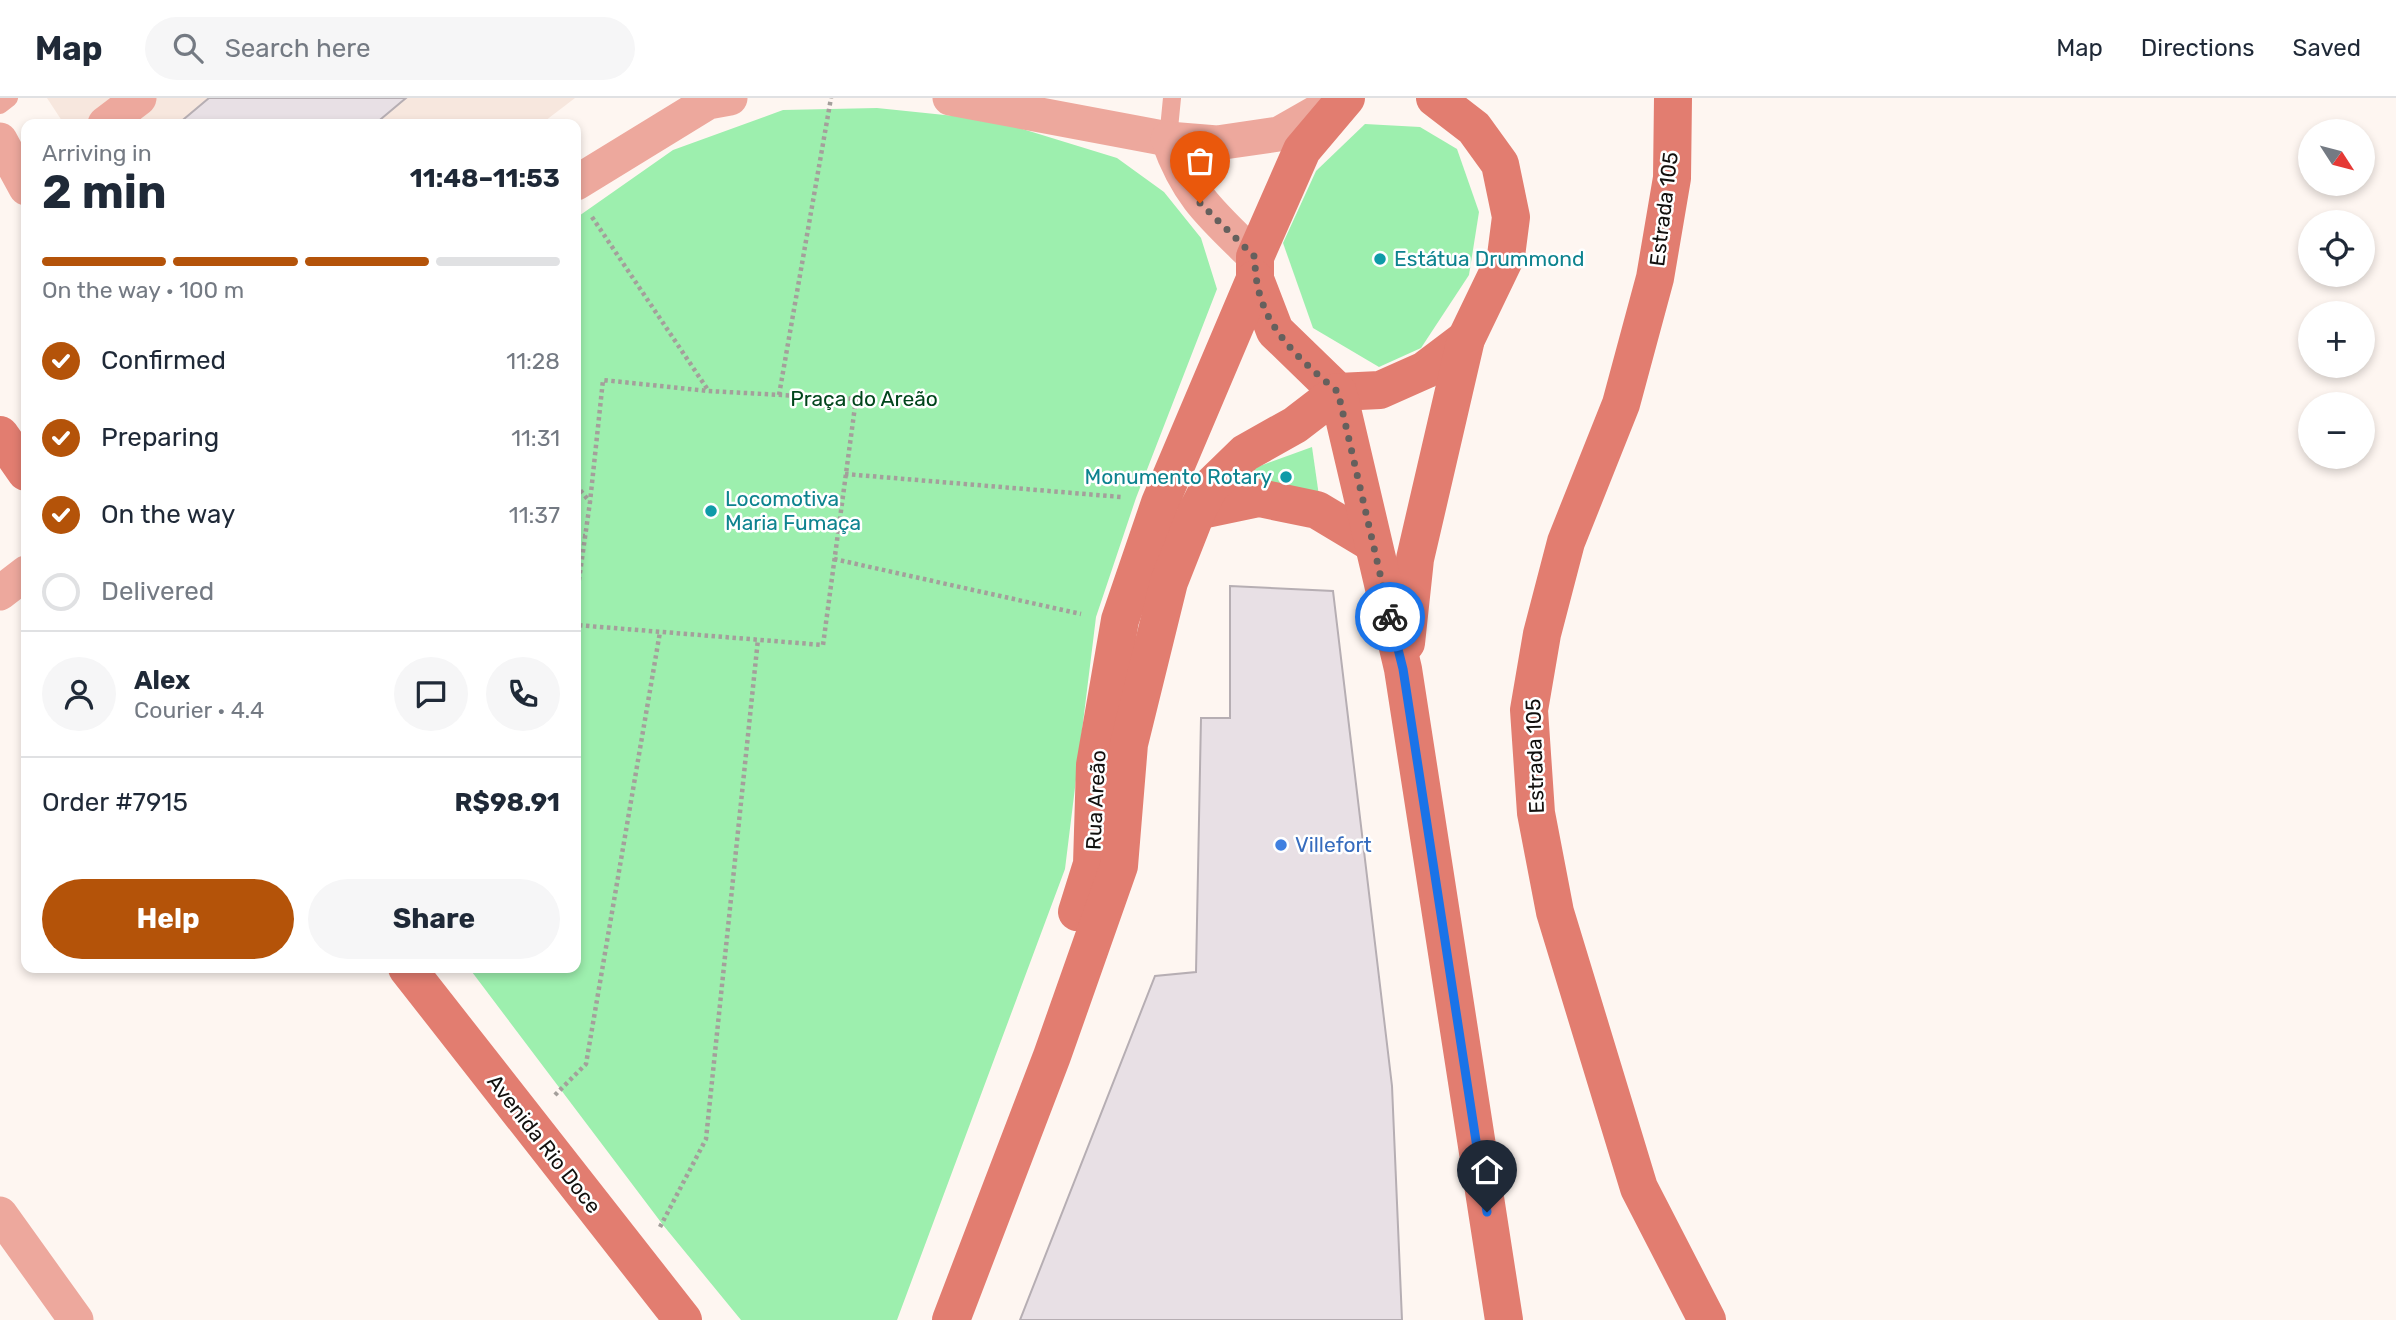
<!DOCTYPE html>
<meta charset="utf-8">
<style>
body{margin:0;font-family:Rubik,sans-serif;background:#f6f6f7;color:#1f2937;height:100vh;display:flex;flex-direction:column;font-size:26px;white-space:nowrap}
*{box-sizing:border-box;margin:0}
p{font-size:23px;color:#747a83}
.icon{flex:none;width:38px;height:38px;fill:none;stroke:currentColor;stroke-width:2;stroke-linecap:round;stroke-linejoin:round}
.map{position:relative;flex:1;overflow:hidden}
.side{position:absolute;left:21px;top:21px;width:560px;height:854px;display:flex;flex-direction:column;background:#fff;border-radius:14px;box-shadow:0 4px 10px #0003}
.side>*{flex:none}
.needle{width:46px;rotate:126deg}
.fabs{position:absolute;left:2298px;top:21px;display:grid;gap:14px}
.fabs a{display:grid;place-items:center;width:77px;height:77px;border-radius:50%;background:#fff;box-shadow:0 4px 10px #0003;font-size:35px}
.pin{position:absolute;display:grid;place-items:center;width:60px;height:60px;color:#fff;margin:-72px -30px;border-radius:50% 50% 50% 0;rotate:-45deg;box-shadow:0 0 7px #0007}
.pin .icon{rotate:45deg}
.courier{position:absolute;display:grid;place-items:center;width:70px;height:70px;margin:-35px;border:5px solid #1a73e8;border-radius:50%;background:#fff;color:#222;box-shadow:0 2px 9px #0007}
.head em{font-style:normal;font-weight:700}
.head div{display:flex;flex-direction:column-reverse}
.head{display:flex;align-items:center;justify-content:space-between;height:119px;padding:0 21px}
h1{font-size:46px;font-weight:700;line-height:52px}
.bar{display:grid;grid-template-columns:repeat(4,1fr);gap:10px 7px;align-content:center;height:84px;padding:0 21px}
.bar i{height:9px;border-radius:5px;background:#e0e1e3}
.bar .on{background:#b45309}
.bar p{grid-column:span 4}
.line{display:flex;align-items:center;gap:18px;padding:0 21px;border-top:2px solid #e0e1e3}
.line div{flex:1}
.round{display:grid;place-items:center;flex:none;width:74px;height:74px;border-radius:37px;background:#f6f6f7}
ol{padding:0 21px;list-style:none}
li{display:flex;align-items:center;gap:21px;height:77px}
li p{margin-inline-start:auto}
li .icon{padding:7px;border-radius:50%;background:#b45309;color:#fff;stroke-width:4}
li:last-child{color:#747a83}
li i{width:38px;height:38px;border:4px solid #e0e1e3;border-radius:50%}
.primary-button{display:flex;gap:14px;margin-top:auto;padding:14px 21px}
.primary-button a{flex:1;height:80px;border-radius:42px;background:#b45309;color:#fff;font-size:28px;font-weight:700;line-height:80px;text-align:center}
.primary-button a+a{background:#f6f6f7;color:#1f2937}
header{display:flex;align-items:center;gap:42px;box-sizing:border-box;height:98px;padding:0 35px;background:#fff;border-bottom:2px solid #e0e1e3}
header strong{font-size:33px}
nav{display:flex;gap:38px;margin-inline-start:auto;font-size:24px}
.search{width:490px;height:63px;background:#f6f6f7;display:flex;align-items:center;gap:18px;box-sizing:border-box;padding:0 24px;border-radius:38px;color:#747a83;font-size:26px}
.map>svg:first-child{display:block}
.built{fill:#f7e7de}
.green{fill:#9defae}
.building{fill:#e8e0e5;stroke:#b6aeb3;stroke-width:2}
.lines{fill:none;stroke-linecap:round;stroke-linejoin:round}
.path{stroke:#a49f9b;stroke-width:4.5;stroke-dasharray:3.5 3.5;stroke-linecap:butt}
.lane{stroke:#eda89d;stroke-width:18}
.street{stroke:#eda89d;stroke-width:35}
.secondary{stroke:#e27d70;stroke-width:38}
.done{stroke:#65605d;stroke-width:7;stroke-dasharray:0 12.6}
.route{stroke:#1a73e8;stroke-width:9}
.culture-dot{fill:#0f9aa8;stroke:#fff;stroke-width:2.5}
.shop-dot{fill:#3f7fe0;stroke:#fff;stroke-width:2.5}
.labels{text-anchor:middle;stroke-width:5;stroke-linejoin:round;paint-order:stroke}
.street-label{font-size:21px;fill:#12100e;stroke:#fff}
.culture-label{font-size:21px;fill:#0d838f;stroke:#fff;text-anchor:start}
.park-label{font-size:21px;fill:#00451b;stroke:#fff}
.shop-label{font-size:21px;fill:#366cbe;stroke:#fff;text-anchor:start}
</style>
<header>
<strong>Map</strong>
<div class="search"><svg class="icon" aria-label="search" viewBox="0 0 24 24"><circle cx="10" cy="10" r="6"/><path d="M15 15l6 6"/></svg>Search here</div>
<nav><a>Map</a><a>Directions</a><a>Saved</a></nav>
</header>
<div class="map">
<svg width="2396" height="1222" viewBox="0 0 2396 1222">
<rect width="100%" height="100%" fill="#fef6f1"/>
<path class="built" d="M47 0H575L541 26H64Z"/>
<g class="green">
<path d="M877 10 993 22 1117 60 1164 94 1201 140 1217 191 1136 400 1096 519 1065 771 897 1222H741L663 1127 469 870H576V120L673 52 783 12Z"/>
<path d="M1365 26 1420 29 1457 51 1479 114 1469 177 1421 250 1379 269 1313 230 1283 145 1316 73Z"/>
<path d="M1312 349 1319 398 1268 384 1243 374Z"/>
</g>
<g class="building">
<path d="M209 0H406L375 26H178Z"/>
<path d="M1230 488 1333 493 1392 988 1402 1222H1020L1155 878 1196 874 1201 620H1230Z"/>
</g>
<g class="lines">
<g class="path">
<path d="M592 119 708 292"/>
<path d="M779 297 831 0"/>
<path d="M845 376 1121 399"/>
<path d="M576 387 590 404"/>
<path d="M576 438H585"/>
<path d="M834 461 1081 516"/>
<path d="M576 503 590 404 603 282 708 293 856 301 823 547 576 527"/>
<path d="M555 997 586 966 660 534"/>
<path d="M660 1129 706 1041 758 541"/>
</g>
<g class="lane">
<path d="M0 7 9 0"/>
<path d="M1168 41 1172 0"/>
</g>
<g class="street">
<path d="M950 0 1168 41 1217 45 1279 36 1342 0"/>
<path d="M105 26 139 0"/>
<path d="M1168 41C1188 98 1212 117 1255 159"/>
<path d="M0 42 26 90"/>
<path d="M576 85 708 4 730 0"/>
<path d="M0 495 26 475"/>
<path d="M0 1116 76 1222"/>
</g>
<g class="secondary">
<path d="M1346 0 1302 52 1255 159V181L1275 233 1338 294 1380 292 1425 272 1466 241"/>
<path d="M1673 0 1672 80 1655 180 1621 306 1566 444 1542 536 1529 612 1536 715 1555 814 1639 1090 1707 1222"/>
<path d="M0 337 26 374"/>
<path d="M1197 413 1259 400 1317 412 1372 445"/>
<path d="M1406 545 1415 461 1466 241 1506 158 1511 119 1500 66 1474 30 1435 0"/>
<path d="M1077 814 1092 766 1095 667 1120 522 1160 405 1255 181"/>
<path d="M407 870 683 1222"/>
<path d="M951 1222 1052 958 1119 768 1129 646 1169 484 1197 413 1209 390 1245 355 1295 327 1338 294 1403 571 1504 1222"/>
</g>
</g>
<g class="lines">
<path class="done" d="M1200 105 1255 159C1254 222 1293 256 1338 294L1390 519"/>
<path class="route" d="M1390 519 1403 571 1487 1114"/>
</g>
<g class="culture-dot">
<circle cx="1380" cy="161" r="7"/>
<circle cx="1286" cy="379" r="7"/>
<circle cx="711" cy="413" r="7"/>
</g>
<circle class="shop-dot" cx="1281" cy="747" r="7"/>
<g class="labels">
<g class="street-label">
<text transform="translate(1664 111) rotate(-83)" y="7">Estrada 105</text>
<text transform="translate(1535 658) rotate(-92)" y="7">Estrada 105</text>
<text transform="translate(1096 702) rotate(-87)" y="7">Rua Areão</text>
<text transform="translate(544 1046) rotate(52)" y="7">Avenida Rio Doce</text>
</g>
<g class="culture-label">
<text x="1394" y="168">Estátua Drummond</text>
<text x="1272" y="386" text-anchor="end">Monumento Rotary</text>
<text x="725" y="408">Locomotiva<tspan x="725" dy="24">Maria Fumaça</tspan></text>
</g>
<g class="park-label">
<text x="864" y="308">Praça do Areão</text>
</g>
<g class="shop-label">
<text x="1295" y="754">Villefort</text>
</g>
</g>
</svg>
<div class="fabs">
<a><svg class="needle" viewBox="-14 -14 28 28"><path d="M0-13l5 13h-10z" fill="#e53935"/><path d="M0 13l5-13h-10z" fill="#747a83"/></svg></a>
<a><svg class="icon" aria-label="locate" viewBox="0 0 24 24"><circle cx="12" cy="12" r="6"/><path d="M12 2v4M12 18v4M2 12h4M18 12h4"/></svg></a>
<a>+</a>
<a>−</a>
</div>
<div class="pin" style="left:1200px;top:105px;background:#ea580c"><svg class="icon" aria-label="bag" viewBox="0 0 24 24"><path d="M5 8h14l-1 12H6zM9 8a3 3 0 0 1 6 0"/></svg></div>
<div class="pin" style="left:1487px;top:1114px;background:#1f2937"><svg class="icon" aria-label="home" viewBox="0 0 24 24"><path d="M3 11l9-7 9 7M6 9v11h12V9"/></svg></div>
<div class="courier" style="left:1390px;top:519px"><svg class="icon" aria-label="bike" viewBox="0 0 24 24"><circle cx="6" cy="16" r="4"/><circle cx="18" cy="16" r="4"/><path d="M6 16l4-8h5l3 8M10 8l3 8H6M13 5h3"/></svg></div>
<section class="side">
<div class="head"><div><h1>2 min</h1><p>Arriving in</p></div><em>11:48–11:53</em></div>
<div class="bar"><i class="on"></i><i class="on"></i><i class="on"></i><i></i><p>On the way · 100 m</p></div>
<ol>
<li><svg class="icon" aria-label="check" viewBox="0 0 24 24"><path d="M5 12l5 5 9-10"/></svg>Confirmed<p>11:28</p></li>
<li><svg class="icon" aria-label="check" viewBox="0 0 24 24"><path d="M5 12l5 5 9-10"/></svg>Preparing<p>11:31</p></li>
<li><svg class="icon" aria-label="check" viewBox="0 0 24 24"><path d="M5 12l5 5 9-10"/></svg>On the way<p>11:37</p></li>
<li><i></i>Delivered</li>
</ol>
<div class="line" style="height:126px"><a class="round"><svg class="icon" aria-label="person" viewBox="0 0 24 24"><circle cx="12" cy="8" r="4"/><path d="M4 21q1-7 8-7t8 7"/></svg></a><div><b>Alex</b><p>Courier · 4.4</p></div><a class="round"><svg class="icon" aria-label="chat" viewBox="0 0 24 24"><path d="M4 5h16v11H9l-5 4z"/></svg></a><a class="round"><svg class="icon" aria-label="phone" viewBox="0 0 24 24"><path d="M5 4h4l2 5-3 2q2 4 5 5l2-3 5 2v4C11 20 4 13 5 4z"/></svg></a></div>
<div class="line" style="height:91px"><div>Order #7915</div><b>R$98.91</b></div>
<div class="primary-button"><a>Help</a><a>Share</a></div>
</section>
</div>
